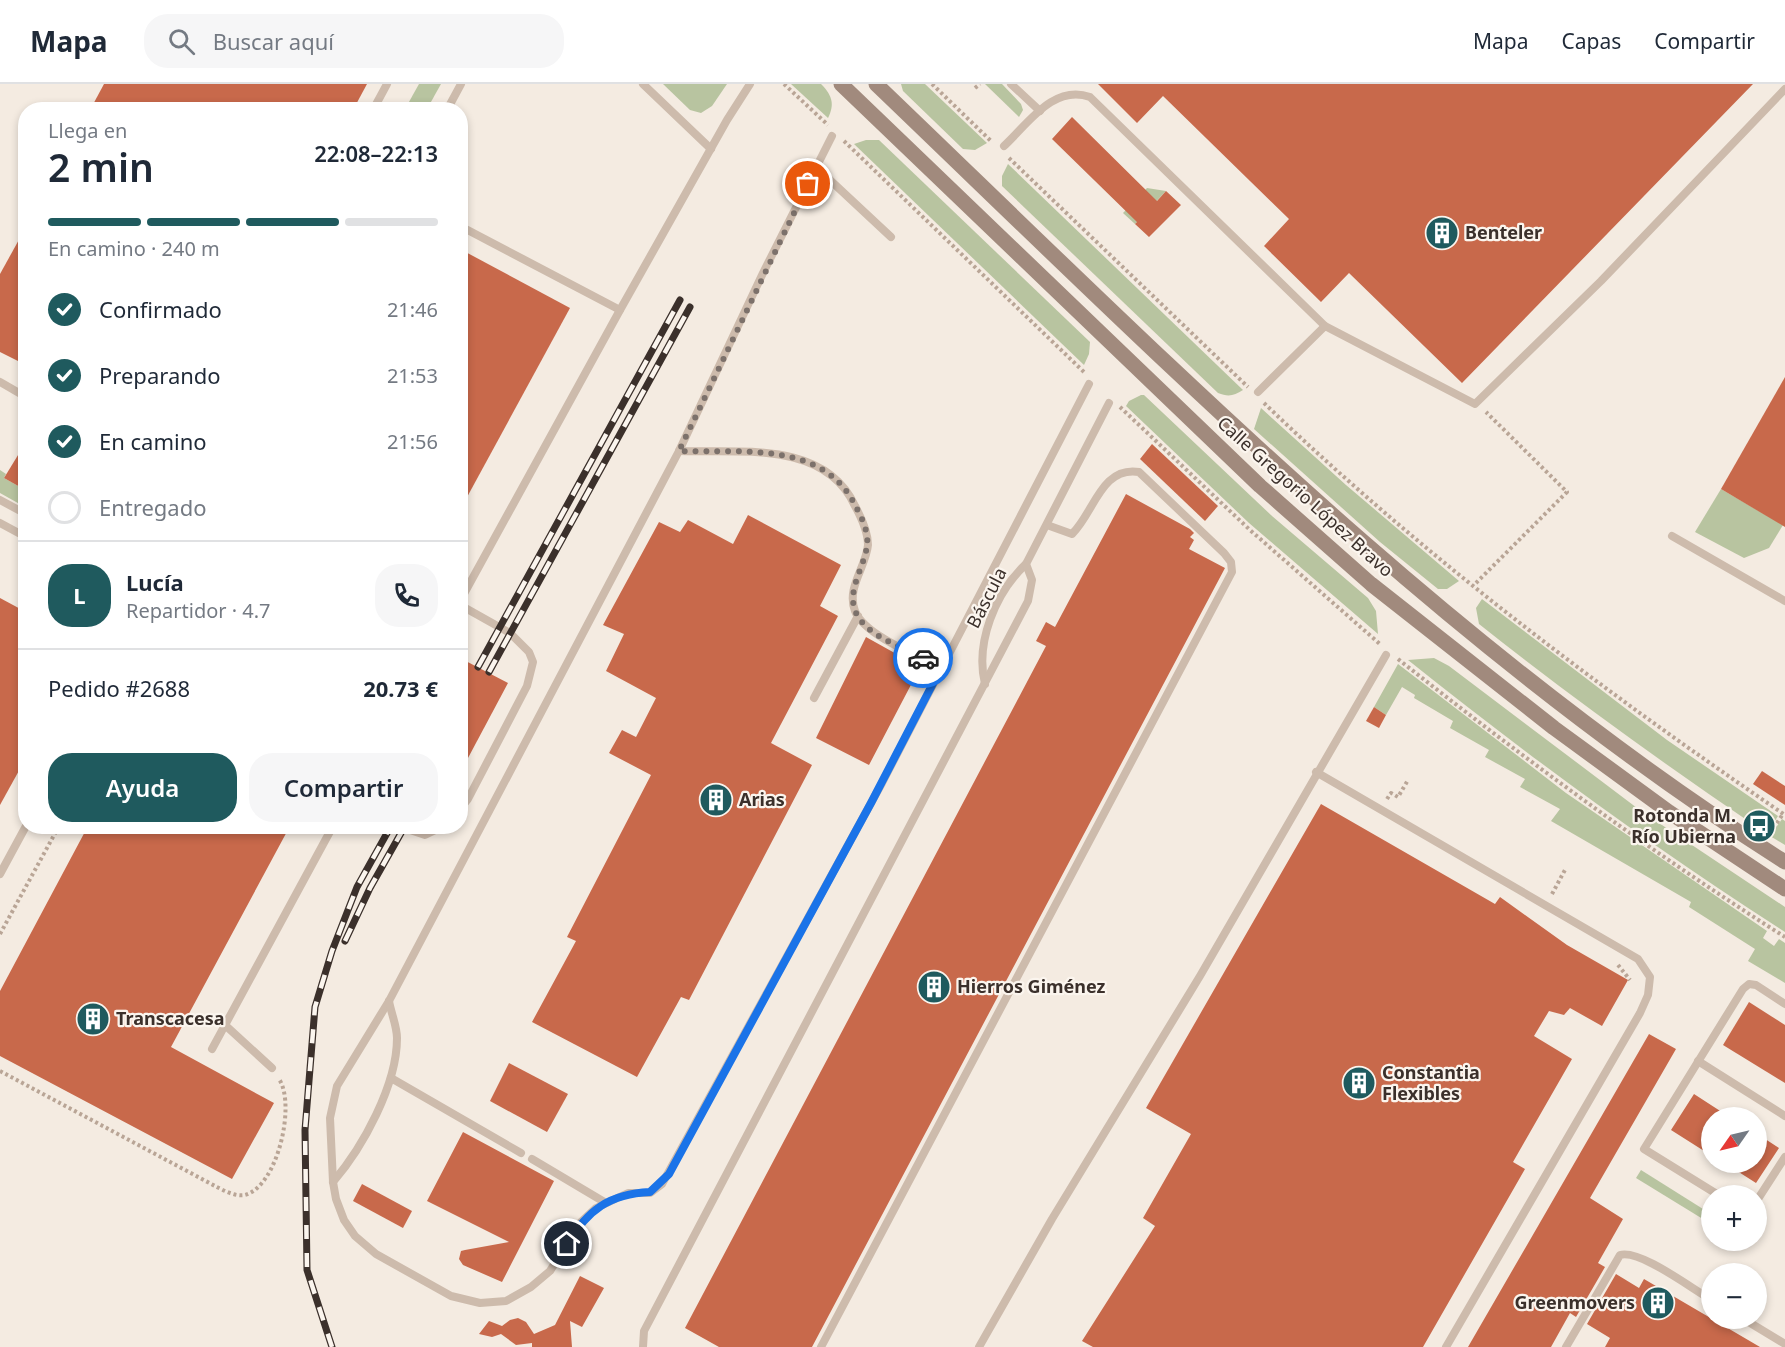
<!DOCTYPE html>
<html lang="es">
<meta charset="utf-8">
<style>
body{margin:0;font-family:"Noto Sans",sans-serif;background:#f6f6f7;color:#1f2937;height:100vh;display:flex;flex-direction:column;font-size:22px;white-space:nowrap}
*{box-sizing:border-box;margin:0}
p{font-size:20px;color:#747a83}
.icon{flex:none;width:33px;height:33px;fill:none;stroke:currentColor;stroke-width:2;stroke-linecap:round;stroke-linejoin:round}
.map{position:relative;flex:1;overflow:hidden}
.details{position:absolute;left:18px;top:18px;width:450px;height:732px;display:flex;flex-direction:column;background:#fff;border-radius:24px;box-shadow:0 3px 9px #0003}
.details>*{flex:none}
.needle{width:39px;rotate:236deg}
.buttons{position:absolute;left:1701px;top:1023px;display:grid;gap:12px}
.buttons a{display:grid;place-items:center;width:66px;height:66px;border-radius:50%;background:#fff;box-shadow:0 3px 9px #0003;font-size:30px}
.pin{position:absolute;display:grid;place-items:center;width:51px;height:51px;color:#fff;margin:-26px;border:3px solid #fff;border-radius:50%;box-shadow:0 2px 6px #0007}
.courier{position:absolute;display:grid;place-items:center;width:60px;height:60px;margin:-30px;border:4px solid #1a73e8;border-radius:50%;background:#fff;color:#222;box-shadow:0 2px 8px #0007}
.summary em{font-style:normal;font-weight:600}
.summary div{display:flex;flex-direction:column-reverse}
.summary{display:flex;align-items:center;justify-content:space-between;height:102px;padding:0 30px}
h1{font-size:39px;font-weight:600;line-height:45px}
.bar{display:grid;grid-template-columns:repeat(4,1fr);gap:9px 6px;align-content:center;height:72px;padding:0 30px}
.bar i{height:8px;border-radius:4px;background:#e0e1e3}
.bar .current{background:#1f5a5e}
.bar p{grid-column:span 4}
.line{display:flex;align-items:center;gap:15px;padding:0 30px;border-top:2px solid #e0e1e3}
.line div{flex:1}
.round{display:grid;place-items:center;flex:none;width:63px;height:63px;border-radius:24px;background:#f6f6f7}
ol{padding:0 30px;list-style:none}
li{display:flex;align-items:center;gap:18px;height:66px}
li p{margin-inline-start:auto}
li .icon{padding:6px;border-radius:50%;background:#1f5a5e;color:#fff;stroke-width:4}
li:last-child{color:#747a83}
li i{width:33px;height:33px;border:3px solid #e0e1e3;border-radius:50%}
.cta{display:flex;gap:12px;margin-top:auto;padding:12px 30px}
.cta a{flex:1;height:69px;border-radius:24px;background:#1f5a5e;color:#fff;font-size:24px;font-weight:600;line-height:69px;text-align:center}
.cta a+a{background:#f6f6f7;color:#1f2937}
header{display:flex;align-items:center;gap:36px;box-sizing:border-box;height:84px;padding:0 30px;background:#fff;border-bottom:2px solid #e0e1e3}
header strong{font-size:28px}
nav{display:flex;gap:33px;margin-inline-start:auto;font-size:21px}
.search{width:420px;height:54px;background:#f6f6f7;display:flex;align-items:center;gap:15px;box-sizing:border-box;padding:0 21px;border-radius:24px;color:#747a83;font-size:22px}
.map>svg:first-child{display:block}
.green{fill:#b8c4a0}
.building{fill:#c8694b}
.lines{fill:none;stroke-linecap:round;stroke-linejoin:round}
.path{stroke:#b9a596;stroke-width:4;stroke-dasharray:3 3;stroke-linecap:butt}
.service{stroke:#cdbbac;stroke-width:8}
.secondary{stroke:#a18a7d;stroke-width:15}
.rail-casing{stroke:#3b302b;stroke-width:7}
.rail{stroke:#fbf5ee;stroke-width:4.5;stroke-dasharray:14;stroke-linecap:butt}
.done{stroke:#7c716b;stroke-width:6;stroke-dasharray:0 10.8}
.route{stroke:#1a73e8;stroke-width:8}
.labels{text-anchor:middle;stroke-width:4.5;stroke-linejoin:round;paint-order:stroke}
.poi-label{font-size:18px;font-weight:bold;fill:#3b302b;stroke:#fbf5ee;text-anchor:start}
.street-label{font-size:18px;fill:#3b302b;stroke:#fbf5ee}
</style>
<header>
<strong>Mapa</strong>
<div class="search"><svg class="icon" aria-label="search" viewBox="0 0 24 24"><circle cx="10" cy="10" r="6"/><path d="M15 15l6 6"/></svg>Buscar aquí</div>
<nav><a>Mapa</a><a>Capas</a><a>Compartir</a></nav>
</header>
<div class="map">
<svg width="1785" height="1263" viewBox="0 0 1785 1263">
<rect width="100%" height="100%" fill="#f4ebe1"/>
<g class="green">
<path d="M419 0H441L427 25H405Z"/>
<path d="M663 0H727L712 22 701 29 690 26Z"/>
<path d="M791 0H821C832 11 835 20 828 34Z"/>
<path d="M901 0H925L987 59 975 66 963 65 903 7Z"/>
<path d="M985 0H1002L1021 20 1023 26 1019 33Z"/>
<path d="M866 56H879L1090 258 1089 270 1084 281 854 60Z"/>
<path d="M1008 80 1243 306C1234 312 1228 313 1218 309L1002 102V92Z"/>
<path d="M1147 104 1166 107 1135 140 1123 129Z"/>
<path d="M1141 311H1144L1272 432 1368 514 1376 527 1378 550 1249 439 1126 322 1129 317Z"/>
<path d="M1261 324 1346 401 1459 497 1447 505H1438L1380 458 1254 345Z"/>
<path d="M0 386 6 390 4 394 20 403 23 398 25 400V423L0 409Z"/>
<path d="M1721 405 1783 441 1769 464 1744 474 1695 448Z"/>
<path d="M1482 515 1667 656 1778 732 1771 743 1758 735 1754 741C1660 677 1568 611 1479 540L1476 524Z"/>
<path d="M1434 574 1449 582 1641 727 1785 823V848C1654 764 1529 673 1408 576Z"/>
<path d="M1398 580 1566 709 1767 847 1763 854 1774 862 1779 855 1785 859V899L1748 877 1755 865 1689 823 1691 818 1551 737 1560 725 1520 703 1525 695 1485 673 1489 666 1450 644 1453 637 1414 614 1415 611 1402 603 1386 631 1374 623Z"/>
<path d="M1782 735 1785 737V761L1770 752Z"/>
<path d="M1641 1086 1711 1130V1140L1636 1094Z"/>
</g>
<g class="building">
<path d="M104 0H367L353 26H90Z"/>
<path d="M1098 0H1753L1462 299 1349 189 1321 218 1264 162 1289 135 1163 12 1137 39Z"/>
<path d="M1072 33 1157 117 1166 107 1181 121 1149 153 1135 140 1137 138 1052 55Z"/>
<path d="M26 143V281L0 268V190Z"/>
<path d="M460 165 570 224 460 426Z"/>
<path d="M1785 293V443L1721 405Z"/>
<path d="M26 358V394L20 403 4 394Z"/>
<path d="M1152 360 1218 422 1205 437 1140 375Z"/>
<path d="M1126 410 1190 445 1194 449 1190 453 1194 456 1189 465 1225 484 812 1263H719L685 1244 1046 562 1036 557 1046 538 1055 543Z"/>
<path d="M748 431 841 481 820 522 838 532 771 659 812 681 689 916 681 913 637 993 532 938 576 857 567 853 651 691 609 669 622 646 636 653 656 614 606 587 624 550 603 541 659 438 680 448 688 436 733 460Z"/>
<path d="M0 514 26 528V674L0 721Z"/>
<path d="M866 553 909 577 904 589 914 595 869 681 816 654Z"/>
<path d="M460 574 508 599 460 689Z"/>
<path d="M1374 623 1386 631 1379 644 1366 637Z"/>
<path d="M1762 687 1785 702V721L1753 700Z"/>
<path d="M1321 720 1495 820 1500 813 1567 861 1628 896 1602 942 1570 924 1564 931 1549 927 1534 952 1572 975 1513 1078 1525 1085 1423 1263H1093L1082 1257 1155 1142 1143 1134 1191 1050 1146 1024Z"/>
<path d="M88 742H290L171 963 274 1019 232 1095 0 972V907Z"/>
<path d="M1749 918 1785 941V999L1723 961Z"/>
<path d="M1649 950 1676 965 1590 1114 1623 1135 1598 1179 1605 1183 1576 1233 1570 1229 1551 1263H1468Z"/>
<path d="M509 979 568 1010 547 1048 490 1017Z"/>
<path d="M1694 1010 1731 1034H1712V1072L1671 1046Z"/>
<path d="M463 1048 554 1097 502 1198 463 1181 459 1175 461 1167 465 1166 509 1158 427 1117Z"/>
<path d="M1756 1049 1779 1064 1756 1099 1723 1078H1756Z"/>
<path d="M362 1100 412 1127 403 1144 353 1117Z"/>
<path d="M1616 1190 1639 1204 1644 1195 1760 1263H1605L1610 1254 1587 1240Z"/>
<path d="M580 1192 604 1204 582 1243 570 1237 572 1263H532V1259L516 1261 501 1250 492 1253 479 1250 489 1237 502 1242 510 1236 518 1234 526 1238 534 1250 555 1241Z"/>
</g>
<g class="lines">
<g class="path">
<path d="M784 0 828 41"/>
<path d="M932 0 992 58"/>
<path d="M975 4 980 0"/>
<path d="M844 57 1085 289"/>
<path d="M1009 74 1248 303"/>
<path d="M1264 319C1424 473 1602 606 1785 731"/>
<path d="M1120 323 1250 446 1381 561"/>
<path d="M1476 499 1567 408 1486 328"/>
<path d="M1398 575C1523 674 1651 768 1785 853"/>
<path d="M1387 715 1391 709 1398 713 1408 696"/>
<path d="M1770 749 1783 730"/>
<path d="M1552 810 1566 784"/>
<path d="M0 850 59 742"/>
<path d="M1618 881 1630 896"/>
<path d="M0 987 215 1102C223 1106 235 1113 245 1111 278 1102 296 1020 279 995"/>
</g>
<g class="service">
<path d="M643 0 711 65"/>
<path d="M1011 0 1040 27"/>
<path d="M373 26 387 0"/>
<path d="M447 26 461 0"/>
<path d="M832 52 763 189 679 367 389 917 337 1002 330 1034 333 1098 336 1115 344 1136 355 1152 376 1170 451 1212 480 1219 506 1217 531 1203 550 1187 581 1138 596 1124 628 1109H650L662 1100 882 699 1089 300"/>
<path d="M1004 62C1028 40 1053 0 1090 13L1325 242"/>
<path d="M816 83 891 153"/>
<path d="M460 142 620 226"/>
<path d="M0 298 26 313"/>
<path d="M1258 308 1325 242 1475 320 1601 197 1785 5"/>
<path d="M679 367C739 369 825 356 855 422 861 433 868 447 868 461 866 483 846 504 855 527 864 551 918 572 941 583"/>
<path d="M0 416 26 430"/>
<path d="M0 439 26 453"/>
<path d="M1672 452 1785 517"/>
<path d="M460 517 620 226 727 36 750 0"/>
<path d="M460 521 510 549 529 568 533 578 527 602 468 715 460 725"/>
<path d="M985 600C975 559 995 509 1026 480"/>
<path d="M814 614 858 532"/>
<path d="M1316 688 1638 875 1650 893 1648 911 1640 929 1446 1263"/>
<path d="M398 742 425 751 444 742"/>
<path d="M0 790 26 742"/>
<path d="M225 941 272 984"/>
<path d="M212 965 333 742"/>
<path d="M1698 977 1785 1032"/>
<path d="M391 994 521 1069"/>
<path d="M532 1075 606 1119"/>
<path d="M333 1098C363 1063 397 1001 397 954 397 942 391 929 389 917"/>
<path d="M1720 1112 1644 1065 1743 905 1749 900 1756 901 1785 920"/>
<path d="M1756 1118 1785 1073"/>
<path d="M1742 1234 1785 1260"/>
<path d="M643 1263 644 1247 1028 517 1032 496 1026 480 1109 319"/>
<path d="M821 1263 1232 488 1231 478 1224 469 1139 388C1101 382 1094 429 1072 450L1047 441"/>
<path d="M979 1263 1052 1135 1200 892 1386 571"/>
<path d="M1566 1263 1620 1171C1640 1165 1692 1205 1712 1216"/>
</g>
<g class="secondary">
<path d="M841 0 1260 402 1371 500 1554 644 1669 728 1785 805"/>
<path d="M876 0C1164 276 1446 563 1785 778"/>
</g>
<g class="rail-casing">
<g id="rail">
<path d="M478 583 680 216"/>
<path d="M489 588 690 223"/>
<path d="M345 857 370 804 405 742"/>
<path d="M332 1263 307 1186 305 1046 315 923 332 867 357 803 391 742"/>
</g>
</g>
<use href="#rail" class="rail"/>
</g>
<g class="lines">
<path class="done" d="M808 100 679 367C741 369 824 356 856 423 862 434 869 449 867 462 864 484 846 507 856 529 867 552 902 563 923 574"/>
<path class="route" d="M567 1160C588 1126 609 1110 650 1108L669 1090 871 719 941 584 923 574"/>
</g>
<defs>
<g id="building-disc" transform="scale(1.725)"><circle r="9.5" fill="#1f5a5e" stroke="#fbf5ee"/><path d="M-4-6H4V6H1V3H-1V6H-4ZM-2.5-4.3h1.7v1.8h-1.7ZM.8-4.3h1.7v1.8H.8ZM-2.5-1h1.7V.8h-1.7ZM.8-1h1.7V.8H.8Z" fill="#fff"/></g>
<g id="bus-disc" transform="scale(1.725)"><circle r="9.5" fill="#1f5a5e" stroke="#fbf5ee"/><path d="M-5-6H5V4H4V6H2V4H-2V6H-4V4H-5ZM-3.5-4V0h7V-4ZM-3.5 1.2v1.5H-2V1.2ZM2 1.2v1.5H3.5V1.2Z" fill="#fff"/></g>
</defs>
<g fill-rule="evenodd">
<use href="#building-disc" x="1442" y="149"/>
<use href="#building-disc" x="716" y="716"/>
<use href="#bus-disc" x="1759" y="742"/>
<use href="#building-disc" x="934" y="903"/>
<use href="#building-disc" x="93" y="935"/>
<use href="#building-disc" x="1359" y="999"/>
<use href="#building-disc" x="1658" y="1219"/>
</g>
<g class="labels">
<g class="poi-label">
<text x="1465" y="155">Benteler</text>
<text x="739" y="722">Arias</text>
<text x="1736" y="738" text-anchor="end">Rotonda M.<tspan x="1736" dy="21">Río Ubierna</tspan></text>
<text x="957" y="909">Hierros Giménez</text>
<text x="116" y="941">Transcacesa</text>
<text x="1382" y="995">Constantia<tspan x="1382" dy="21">Flexibles</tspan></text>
<text x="1635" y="1225" text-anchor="end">Greenmovers</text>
</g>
<g class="street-label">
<text transform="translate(1305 413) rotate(42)" y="6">Calle Gregorio López Bravo</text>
<text transform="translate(987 514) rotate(-63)" y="6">Báscula</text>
</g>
</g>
</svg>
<div class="buttons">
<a><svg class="needle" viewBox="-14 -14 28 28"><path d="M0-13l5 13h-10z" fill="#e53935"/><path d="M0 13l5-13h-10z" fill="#747a83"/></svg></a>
<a>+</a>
<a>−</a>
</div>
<div class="pin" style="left:808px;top:100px;background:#ea580c"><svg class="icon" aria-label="bag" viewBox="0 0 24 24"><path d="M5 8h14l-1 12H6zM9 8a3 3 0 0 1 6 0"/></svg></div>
<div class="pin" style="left:567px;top:1160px;background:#1f2937"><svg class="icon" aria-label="home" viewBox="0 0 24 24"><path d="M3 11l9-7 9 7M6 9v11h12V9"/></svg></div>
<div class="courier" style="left:923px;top:574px"><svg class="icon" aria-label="car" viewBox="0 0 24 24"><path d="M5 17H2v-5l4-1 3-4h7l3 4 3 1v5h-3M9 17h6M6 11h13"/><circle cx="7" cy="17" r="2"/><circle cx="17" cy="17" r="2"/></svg></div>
<section class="details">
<div class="summary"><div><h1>2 min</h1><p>Llega en</p></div><em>22:08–22:13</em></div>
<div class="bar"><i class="current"></i><i class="current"></i><i class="current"></i><i></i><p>En camino · 240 m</p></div>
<ol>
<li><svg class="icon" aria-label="check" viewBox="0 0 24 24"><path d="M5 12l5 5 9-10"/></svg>Confirmado<p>21:46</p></li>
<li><svg class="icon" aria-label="check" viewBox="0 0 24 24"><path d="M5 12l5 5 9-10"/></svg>Preparando<p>21:53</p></li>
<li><svg class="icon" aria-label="check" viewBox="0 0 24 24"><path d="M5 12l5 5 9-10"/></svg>En camino<p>21:56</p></li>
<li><i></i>Entregado</li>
</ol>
<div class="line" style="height:108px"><b class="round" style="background:#1f5a5e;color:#fff">L</b><div><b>Lucía</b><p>Repartidor · 4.7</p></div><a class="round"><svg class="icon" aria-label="phone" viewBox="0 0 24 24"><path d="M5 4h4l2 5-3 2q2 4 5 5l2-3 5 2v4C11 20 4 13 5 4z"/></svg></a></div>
<div class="line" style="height:78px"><div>Pedido #2688</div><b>20.73 €</b></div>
<div class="cta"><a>Ayuda</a><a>Compartir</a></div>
</section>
</div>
